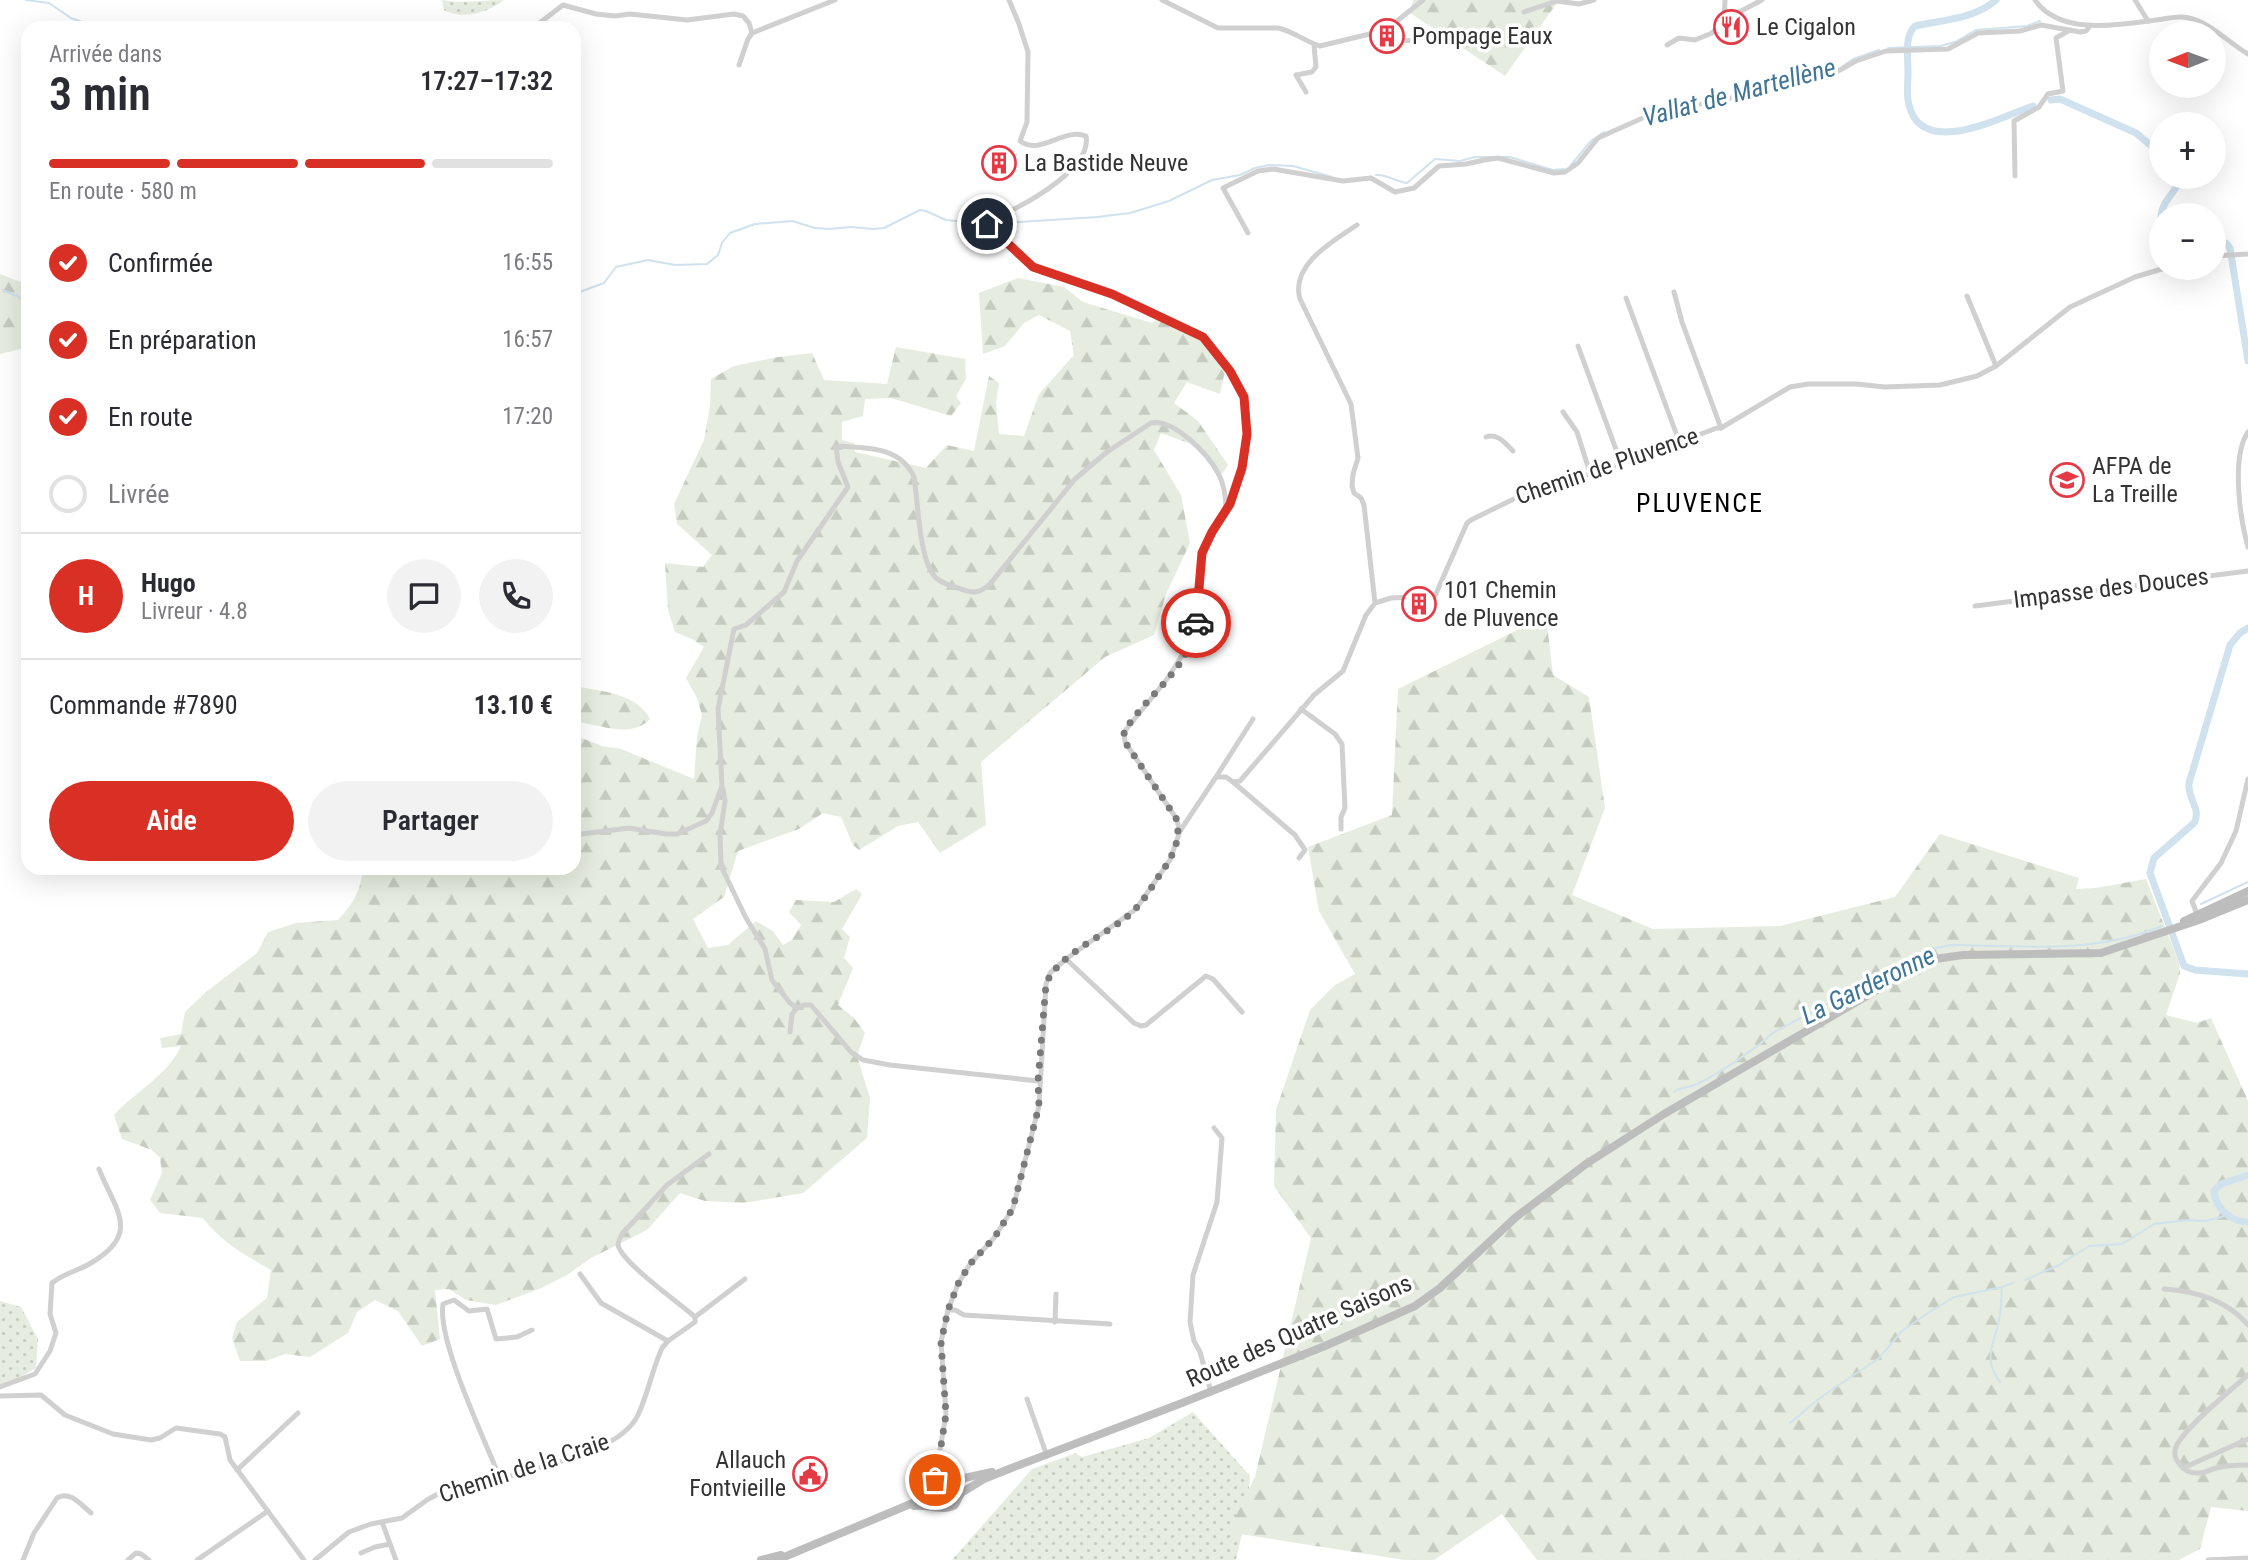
<!DOCTYPE html>
<html lang="fr">
<meta charset="utf-8">
<style>
body{margin:0;font-family:"Roboto Condensed",sans-serif;background:#f2f2f3;color:#2b2b33;height:100vh;display:flex;flex-direction:column;font-size:26px;white-space:nowrap}
*{box-sizing:border-box;margin:0}
p{font-size:23px;color:#7c7c81}
.icon{flex:none;width:38px;height:38px;fill:none;stroke:currentColor;stroke-width:2;stroke-linecap:round;stroke-linejoin:round}
.map{position:relative;flex:1;overflow:hidden}
.panel{position:absolute;left:21px;top:21px;width:560px;height:854px;display:flex;flex-direction:column;background:#fff;border-radius:21px;box-shadow:0 7px 28px #0002}
.panel>*{flex:none}
.needle{width:46px;rotate:269deg}
.controls{position:absolute;left:2149px;top:21px;display:grid;gap:14px}
.controls a{display:grid;place-items:center;width:77px;height:77px;border-radius:50%;background:#fff;box-shadow:0 7px 28px #0002;font-size:35px}
.pin{position:absolute;display:grid;place-items:center;width:60px;height:60px;color:#fff;margin:-30px;border:4px solid #fff;border-radius:50%;box-shadow:0 2px 7px #0007}
.courier{position:absolute;display:grid;place-items:center;width:70px;height:70px;margin:-35px;border:5px solid #d93025;border-radius:50%;background:#fff;color:#222;box-shadow:0 2px 9px #0007}
.head em{font-style:normal;font-weight:600}
.head div{display:flex;flex-direction:column-reverse}
.head{display:flex;align-items:center;justify-content:space-between;height:119px;padding:0 28px}
h1{font-size:46px;font-weight:600;line-height:52px}
.bar{display:grid;grid-template-columns:repeat(4,1fr);gap:10px 7px;align-content:center;height:84px;padding:0 28px}
.bar i{height:9px;border-radius:5px;background:#e1e1e2}
.bar .on{background:#d93025}
.bar p{grid-column:span 4}
.line{display:flex;align-items:center;gap:18px;padding:0 28px;border-top:2px solid #e1e1e2}
.line div{flex:1}
.round{display:grid;place-items:center;flex:none;width:74px;height:74px;border-radius:37px;background:#f2f2f3}
ol{padding:0 28px;list-style:none}
li{display:flex;align-items:center;gap:21px;height:77px}
li p{margin-inline-start:auto}
li .icon{padding:7px;border-radius:50%;background:#d93025;color:#fff;stroke-width:4}
li:last-child{color:#7c7c81}
li i{width:38px;height:38px;border:4px solid #e1e1e2;border-radius:50%}
.button{display:flex;gap:14px;margin-top:auto;padding:14px 28px}
.button a{flex:1;height:80px;border-radius:42px;background:#d93025;color:#fff;font-size:28px;font-weight:600;line-height:80px;text-align:center}
.button a+a{background:#f2f2f3;color:#2b2b33}
.map>svg:first-child{display:block}
.grass{fill:url(#grass-dots)}
.forest{fill:url(#forest-firs)}
.lines{fill:none;stroke-linecap:round;stroke-linejoin:round}
.stream{stroke:#cfe2ee;stroke-width:2}
.canal{stroke:#cfe2ee;stroke-width:7}
.minor{stroke:#d0d0d0;stroke-width:5}
.secondary{stroke:#bdbdbd;stroke-width:8}
.done{stroke:#7a7a7a;stroke-width:7;stroke-dasharray:0 12.6}
.route{stroke:#d93025;stroke-width:9}
.labels{text-anchor:middle;stroke-width:7;stroke-linejoin:round;paint-order:stroke}
.poi-label{font-size:24px;fill:#333;stroke:#fff;text-anchor:start}
.street-label{font-size:24px;fill:#333;stroke:#fff}
.water-label{font-size:26px;font-style:italic;fill:#3f7597;stroke:#fff}
.neighbourhood-label{font-size:26px;letter-spacing:2px;fill:#000;stroke:#fff}
</style>
<div class="map">
<svg width="2248" height="1560" viewBox="0 0 2248 1560">
<defs>
<pattern id="grass-dots" width="8" height="8" patternUnits="userSpaceOnUse" patternTransform="scale(1.75)"><rect width="8" height="8" fill="#e6ecdf"/><path d="M2 2h.1M6 6h.1" fill="none" stroke="#c6cbc0" stroke-width="1.8" stroke-linecap="round"/></pattern>
<pattern id="forest-firs" width="22" height="20" patternUnits="userSpaceOnUse" patternTransform="scale(1.75)"><rect width="22" height="20" fill="#e6ecdf"/><path d="M5 1l3.5 6h-7zM16 11l3.5 6h-7z" fill="#c6cbc0"/></pattern>
</defs>
<rect width="100%" height="100%" fill="#fff"/>
<g class="grass">
<path d="M442 0C461 4 483 0 504 0 487 13 463 20 444 10Z"/>
<path d="M0 1301 21 1307 38 1339 36 1368 0 1389Z"/>
<path d="M1193 1412 1250 1476 1247 1511 1236 1560H952L1032 1469 1076 1453 1082 1457 1149 1438Z"/>
</g>
<g class="forest">
<path d="M1413 0H1559L1505 76 1410 13Z"/>
<path d="M0 274 28 285V352L21 349 0 354Z"/>
<path d="M1018 278 1064 287 1083 302 1152 323 1163 314 1191 327 1227 362 1220 394 1187 382 1174 403 1198 421 1228 465 1222 474 1189 438 1188 443 1161 433 1154 450 1181 495 1190 543 1166 594 1154 635 1105 657 981 762 986 825 940 853 918 822 898 826 859 850 853 845 841 817 823 813 799 829 738 851 724 897 693 919 708 948 728 945 756 921 773 931 783 945 792 940 801 925 789 912 796 900 834 902 856 889 862 894 842 929 850 937 844 958 853 968 838 1005 854 1018 865 1033 857 1056 870 1098 867 1138 803 1193 744 1203 705 1201 680 1193 647 1230 591 1258 567 1275 539 1289 496 1305 466 1300 449 1289 435 1290 440 1339 422 1346 398 1311 375 1300 357 1312 348 1333 310 1357 285 1354 266 1361H240L232 1338 237 1322 267 1298 271 1270C245 1255 222 1243 203 1218L160 1213 150 1200 162 1173 160 1158 152 1150 122 1139 114 1115C136 1091 168 1075 181 1046L162 1048 160 1038 181 1034 185 1012 206 992 257 953 268 932 296 923 338 920C353 904 361 891 363 868H574V735L602 746 621 749 694 779 697 737 702 715 697 698 686 678 704 647 692 639 675 632 668 610 665 563 703 567 712 555 677 524 674 504 704 440 710 406 711 379 734 366 778 357 812 353 824 380 887 384 896 347 965 359 966 379 956 396 961 403 951 416 891 398 865 399 863 416 842 422V440L854 443 855 452 926 468 947 445 974 451 989 376 999 383 996 403 999 434 1024 436 1039 394 1074 355 1070 331 1039 315 1024 323 1005 346 983 354 979 293Z"/>
<path d="M1546 616 1553 675 1589 697 1605 808 1572 895 1653 929 1780 926 1895 897 1940 834 2079 878 2076 889 2096 888 2146 879 2179 963 2180 973 2166 1015 2197 1023 2211 1018 2248 1101V1511L2211 1507 2200 1549 2179 1560H1537L1502 1514 1434 1560H1405L1228 1532 1255 1477 1311 1238 1274 1186 1276 1110 1310 1010 1335 985 1355 974 1319 911 1308 847 1392 815 1398 689Z"/>
<path d="M574 686C600 691 637 693 650 719 632 738 603 726 579 722L574 725Z"/>
</g>
<g class="lines">
<g class="stream">
<path d="M26 0 49 3 71 18 99 28"/>
<path d="M1888 48 1940 46 1955 42 1976 30 2027 26 2040 21"/>
<path d="M1843 66 1853 59 1879 50"/>
<path d="M1749 89 1780 77 1830 72 1838 69"/>
<path d="M1571 165 1591 141 1604 132"/>
<path d="M1376 175C1387 174 1396 182 1407 183L1435 159 1460 161 1475 157H1510L1553 170 1564 169"/>
<path d="M3 290 28 301"/>
<path d="M574 294 604 283 616 267 648 260 675 265 707 264 718 255 722 243 730 233 755 224 792 221 815 228 829 229 851 227 873 229 884 228 920 210 926 211 946 220 987 224 1097 217 1130 213 1169 201 1212 180 1240 175 1255 168 1269 165 1293 166 1332 177"/>
<path d="M2201 904 2248 882"/>
<path d="M1674 1092C1680 1087 1687 1088 1695 1085 1716 1076 1757 1048 1774 1032L1931 949 1951 945C2022 946 2096 954 2162 926"/>
<path d="M2025 1280 2059 1265 2089 1246 2122 1244 2154 1224 2188 1220 2206 1221 2228 1215"/>
<path d="M2000 1382C1982 1358 1994 1345 1999 1320 2002 1309 2001 1297 2002 1287L2013 1283"/>
<path d="M1790 1423 1821 1397 1879 1358 1902 1331 1928 1313 1954 1297 2002 1287"/>
</g>
<g class="canal">
<path d="M1996 0C1974 19 1943 20 1915 26 1904 36 1908 58 1908 73 1908 83 1906 95 1909 105 1922 159 2001 117 2033 106"/>
<path d="M2051 100 2060 99 2136 133 2161 154"/>
<path d="M2161 216C2162 200 2177 192 2181 177"/>
<path d="M2214 239 2226 243 2230 248 2248 361"/>
<path d="M2248 628 2240 633 2230 645 2189 783C2187 799 2202 809 2194 823L2154 858 2150 873 2184 966 2195 970 2248 974"/>
<path d="M2248 1175 2221 1184 2214 1191C2216 1209 2231 1222 2248 1222"/>
</g>
<g class="minor">
<path d="M1009 0 1019 24 1028 52 1027 122 1020 141C1041 156 1064 127 1086 136 1092 167 1031 201 1008 212 1001 216 994 216 987 219V224L1033 267 1112 294 1203 337 1230 371 1244 397 1247 434 1243 468 1230 504 1202 553 1195 628 1190 643 1167 679 1124 732 1125 742 1176 818 1180 831"/>
<path d="M1162 0 1218 28H1278C1293 31 1306 42 1320 46L1386 30 1423 0"/>
<path d="M2035 0C2060 36 2119 25 2156 20 2167 19 2178 15 2189 18 2211 23 2229 43 2248 54"/>
<path d="M2135 0 2148 21"/>
<path d="M1524 12 1557 1 1579 4 1594 0"/>
<path d="M1724 20 1725 0"/>
<path d="M533 28 563 5 596 14 615 16 630 14 687 20 734 14 743 16 749 23 752 33"/>
<path d="M1386 30C1404 52 1422 34 1445 31"/>
<path d="M1667 45 1679 38 1695 40 1712 33 1724 20 1762 0"/>
<path d="M739 65 748 39 752 33 835 0"/>
<path d="M1306 92 1296 75 1312 72 1316 67 1314 45"/>
<path d="M2015 176 2014 121 2039 107 2048 94 2063 91 2056 38 2070 30"/>
<path d="M1357 225C1333 241 1290 265 1300 299L1351 404 1358 458 1353 474 1352 486 1354 493 1361 498 1364 505 1375 603"/>
<path d="M1248 233 1223 188 1258 171 1273 169 1343 181 1371 178 1395 192 1414 188 1439 166 1466 164 1484 160 1498 158 1554 173 1565 172 1578 163 1598 138 1656 112 1682 105 1717 103 1781 80 1831 75 1856 61 1886 51 1948 49 1978 33 2020 31 2041 25 2080 32 2086 31 2090 26"/>
<path d="M2214 256 2248 254"/>
<path d="M1674 292 1682 322 1721 428"/>
<path d="M1967 296 1996 366"/>
<path d="M1626 298 1679 441"/>
<path d="M1578 346 1621 463"/>
<path d="M1563 412 1577 432 1590 473"/>
<path d="M2248 432C2231 457 2240 519 2248 547"/>
<path d="M1486 437C1498 433 1505 443 1513 451"/>
<path d="M1975 606 2248 571"/>
<path d="M1301 709 1335 734 1342 744 1345 808 1341 817V829"/>
<path d="M1216 777 1253 719"/>
<path d="M1233 782 1295 835 1305 850 1299 858"/>
<path d="M723 789 725 801 720 835 721 866 746 918 765 949 772 980 790 1003 797 1008"/>
<path d="M574 835 629 828 666 834H677L706 821 712 813 722 786 718 709 734 629 746 625 784 592 797 561 848 487 838 462 836 446C866 448 900 446 914 477 918 501 919 562 936 578 943 584 952 586 961 589 973 594 980 593 990 584L1075 479 1107 452 1151 423C1173 418 1208 454 1218 473 1225 485 1226 498 1226 511"/>
<path d="M2198 917 2192 901 2221 863 2236 831 2248 779"/>
<path d="M1066 959 1134 1023 1141 1026 1146 1025 1206 976 1213 979 1242 1012"/>
<path d="M797 1008 804 1005H811L851 1052 863 1060 890 1065 1038 1081"/>
<path d="M790 1032 792 1014 797 1008"/>
<path d="M580 1274 601 1303 668 1341"/>
<path d="M2164 1289C2195 1291 2227 1300 2248 1325"/>
<path d="M948 1310H955L964 1315 1110 1324"/>
<path d="M695 1317 745 1279"/>
<path d="M1055 1322 1056 1294"/>
<path d="M2248 1375C2233 1388 2182 1430 2176 1447 2171 1459 2184 1472 2195 1473 2203 1474 2209 1470 2216 1468 2227 1465 2237 1465 2248 1465"/>
<path d="M0 1387 35 1374 50 1351 56 1333 50 1314 52 1283C64 1273 78 1271 91 1263 142 1233 115 1210 99 1169"/>
<path d="M1211 1392 1200 1352 1194 1341 1190 1322 1193 1275 1217 1202 1222 1138 1214 1128"/>
<path d="M0 1396 41 1395 65 1415 113 1434 151 1440 160 1438 176 1428 220 1434 225 1437 230 1460 304 1560"/>
<path d="M1027 1399 1047 1456"/>
<path d="M2183 1468 2248 1439"/>
<path d="M237 1470 298 1413"/>
<path d="M499 1476C484 1438 437 1340 443 1304L454 1300 469 1311 487 1309 496 1339 517 1337 532 1330"/>
<path d="M935 1480 946 1414 941 1342 948 1310 958 1284 970 1264 994 1238 1013 1208 1039 1106 1046 984 1050 973 1066 959 1136 909 1170 860 1180 831 1216 777H1226L1233 782 1240 781 1314 695 1343 671 1366 615 1375 603 1391 598 1435 596 1467 523 1471 520 1536 488 1601 471 1717 428H1721L1790 387 1808 384H1856L1885 387 1940 385 1977 376 1996 366 2070 307 2135 277 2165 268"/>
<path d="M382 1522 396 1560"/>
<path d="M361 1553 375 1547 390 1544"/>
<path d="M23 1560 34 1533 57 1498C70 1490 81 1505 91 1513"/>
<path d="M128 1560 136 1553 141 1554 149 1560"/>
<path d="M197 1560 268 1511"/>
<path d="M315 1560 349 1532 371 1524 402 1518 427 1500 443 1491 499 1476 505 1477 519 1474C554 1462 621 1450 638 1415 648 1394 652 1370 662 1348L668 1341 695 1322V1317C681 1304 619 1261 618 1244 618 1242 621 1236 622 1234L667 1185 709 1154"/>
<path d="M2208 1560 2248 1558"/>
</g>
<g class="secondary">
<path d="M2184 921 2248 891"/>
<path d="M955 1480 992 1472"/>
<path d="M961 1493 984 1479 1009 1469 1182 1403 1325 1346 1415 1306 1440 1288 1516 1217 1586 1164 1664 1114 1920 965 1935 959 1963 955 2101 953 2199 920 2248 900"/>
<path d="M914 1506C928 1504 943 1512 955 1505L961 1493 955 1480 944 1477 933 1483 929 1494 936 1506"/>
<path d="M761 1560 781 1555"/>
<path d="M777 1560 920 1500 929 1494"/>
</g>
</g>
<g class="lines">
<path class="done" d="M935 1480 948 1477 938 1465 946 1414 941 1342 948 1310 958 1284 970 1264 994 1238 1013 1208 1039 1106 1038 1081 1046 984C1060 950 1112 935 1136 908 1146 898 1153 884 1161 873 1173 856 1182 838 1176 818L1125 742 1124 732C1145 696 1192 667 1196 623"/>
<path class="route" d="M987 224 1033 267 1112 294 1203 337 1230 371 1244 397 1247 434 1242 468 1230 504 1212 532 1202 553 1196 623"/>
</g>
<defs>
<g id="restaurant-ring" transform="scale(1.75)"><circle r="9.5" fill="#fff" stroke="#e63946" stroke-width="1.5"/><path d="M-5-6h1v4h1v-4h1v4h1v-4h1v5L-1.5 .5V6h-2V.5L-5-1ZM5-6V6H3V1.5H1.5Q1.5-4 5-6Z" fill="#e63946"/></g>
<g id="building-ring" transform="scale(1.75)"><circle r="9.5" fill="#fff" stroke="#e63946" stroke-width="1.5"/><path d="M-4-6H4V6H1V3H-1V6H-4ZM-2.5-4.3h1.7v1.8h-1.7ZM.8-4.3h1.7v1.8H.8ZM-2.5-1h1.7V.8h-1.7ZM.8-1h1.7V.8H.8Z" fill="#e63946"/></g>
<g id="school-ring" transform="scale(1.75)"><circle r="9.5" fill="#fff" stroke="#e63946" stroke-width="1.5"/><path d="M0-5L7-2L0 1L-7-2ZM-4 1L0 2.5L4 1V4Q0 6-4 4Z" fill="#e63946"/></g>
<g id="civic-ring" transform="scale(1.75)"><circle r="9.5" fill="#fff" stroke="#e63946" stroke-width="1.5"/><path d="M-.6-6.5H3V-4.5H.6V-3L4-1V1h2V6H-6V1h2V-1L-.6-3ZM-1.2 2.5V6h2.4V2.5Z" fill="#e63946"/></g>
</defs>
<g fill-rule="evenodd">
<use href="#restaurant-ring" x="1731" y="27"/>
<use href="#building-ring" x="1387" y="36"/>
<use href="#building-ring" x="999" y="163"/>
<use href="#school-ring" x="2067" y="480"/>
<use href="#building-ring" x="1419" y="604"/>
<use href="#civic-ring" x="810" y="1474"/>
</g>
<g class="labels">
<g class="poi-label">
<text x="1756" y="35">Le Cigalon</text>
<text x="1412" y="44">Pompage Eaux</text>
<text x="1024" y="171">La Bastide Neuve</text>
<text x="2092" y="474">AFPA de<tspan x="2092" dy="28">La Treille</tspan></text>
<text x="1444" y="598">101 Chemin<tspan x="1444" dy="28">de Pluvence</tspan></text>
<text x="786" y="1468" text-anchor="end">Allauch<tspan x="786" dy="28">Fontvieille</tspan></text>
</g>
<g class="street-label">
<text transform="translate(1607 466) rotate(-19)" y="8">Chemin de Pluvence</text>
<text transform="translate(2111 588) rotate(-7)" y="8">Impasse des Douces</text>
<text transform="translate(1299 1331) rotate(-24)" y="8">Route des Quatre Saisons</text>
<text transform="translate(524 1468) rotate(-18)" y="8">Chemin de la Craie</text>
</g>
<g class="water-label">
<text transform="translate(1739 92) rotate(-15)" y="9">Vallat de Martellène</text>
<text transform="translate(1868 985) rotate(-26)" y="9">La Garderonne</text>
</g>
<g class="neighbourhood-label">
<text x="1700" y="512">PLUVENCE</text>
</g>
</g>
</svg>
<div class="controls">
<a><svg class="needle" viewBox="-14 -14 28 28"><path d="M0-13l5 13h-10z" fill="#e53935"/><path d="M0 13l5-13h-10z" fill="#7c7c81"/></svg></a>
<a>+</a>
<a>−</a>
</div>
<div class="pin" style="left:935px;top:1480px;background:#ea580c"><svg class="icon" aria-label="bag" viewBox="0 0 24 24"><path d="M5 8h14l-1 12H6zM9 8a3 3 0 0 1 6 0"/></svg></div>
<div class="pin" style="left:987px;top:224px;background:#1f2937"><svg class="icon" aria-label="home" viewBox="0 0 24 24"><path d="M3 11l9-7 9 7M6 9v11h12V9"/></svg></div>
<div class="courier" style="left:1196px;top:623px"><svg class="icon" aria-label="car" viewBox="0 0 24 24"><path d="M5 17H2v-5l4-1 3-4h7l3 4 3 1v5h-3M9 17h6M6 11h13"/><circle cx="7" cy="17" r="2"/><circle cx="17" cy="17" r="2"/></svg></div>
<section class="panel">
<div class="head"><div><h1>3 min</h1><p>Arrivée dans</p></div><em>17:27–17:32</em></div>
<div class="bar"><i class="on"></i><i class="on"></i><i class="on"></i><i></i><p>En route · 580 m</p></div>
<ol>
<li><svg class="icon" aria-label="check" viewBox="0 0 24 24"><path d="M5 12l5 5 9-10"/></svg>Confirmée<p>16:55</p></li>
<li><svg class="icon" aria-label="check" viewBox="0 0 24 24"><path d="M5 12l5 5 9-10"/></svg>En préparation<p>16:57</p></li>
<li><svg class="icon" aria-label="check" viewBox="0 0 24 24"><path d="M5 12l5 5 9-10"/></svg>En route<p>17:20</p></li>
<li><i></i>Livrée</li>
</ol>
<div class="line" style="height:126px"><b class="round" style="background:#d93025;color:#fff">H</b><div><b>Hugo</b><p>Livreur · 4.8</p></div><a class="round"><svg class="icon" aria-label="chat" viewBox="0 0 24 24"><path d="M4 5h16v11H9l-5 4z"/></svg></a><a class="round"><svg class="icon" aria-label="phone" viewBox="0 0 24 24"><path d="M5 4h4l2 5-3 2q2 4 5 5l2-3 5 2v4C11 20 4 13 5 4z"/></svg></a></div>
<div class="line" style="height:91px"><div>Commande #7890</div><b>13.10 €</b></div>
<div class="button"><a>Aide</a><a>Partager</a></div>
</section>
</div>
